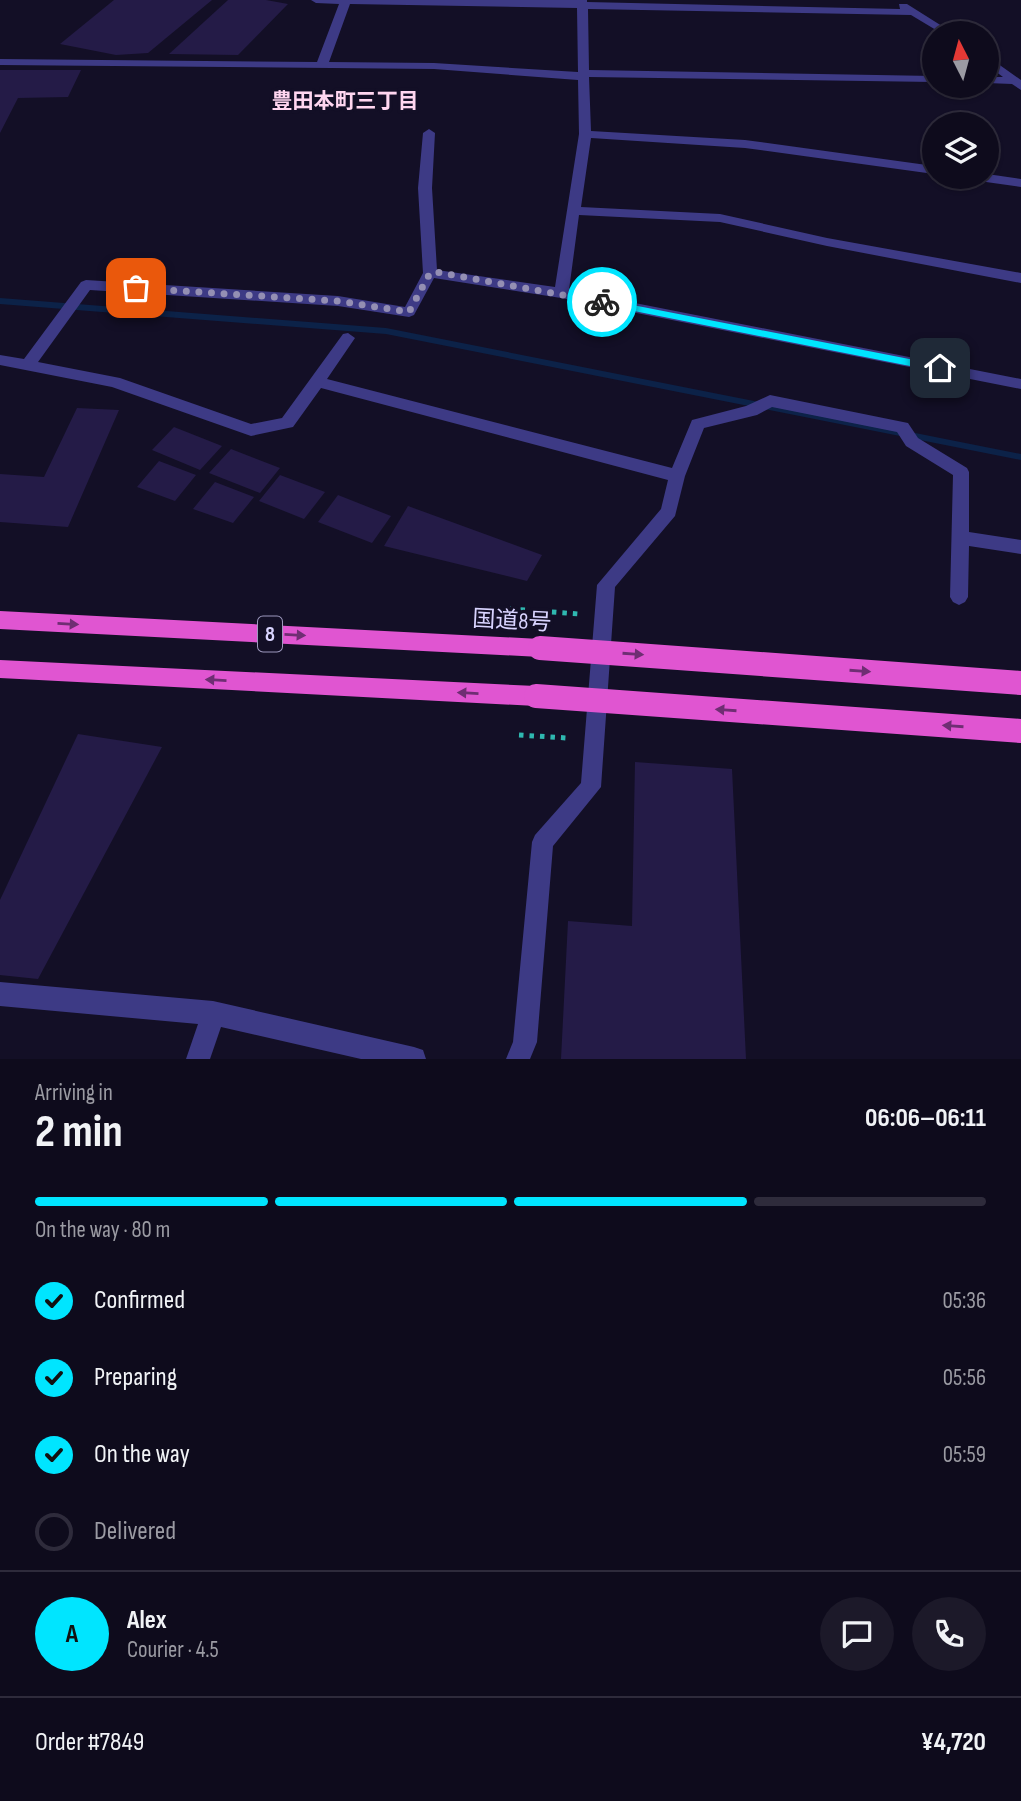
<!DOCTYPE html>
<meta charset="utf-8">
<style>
body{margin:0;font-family:"Sofia Sans Condensed","Noto Sans JP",sans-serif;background:#1c1929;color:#f1f3f6;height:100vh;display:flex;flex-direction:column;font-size:26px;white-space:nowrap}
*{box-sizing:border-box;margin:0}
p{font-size:23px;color:#9b9ba3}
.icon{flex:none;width:38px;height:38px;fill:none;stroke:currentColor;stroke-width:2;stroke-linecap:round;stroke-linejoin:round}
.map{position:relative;height:1059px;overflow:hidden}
.sheet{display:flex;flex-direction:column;background:#0e0b1c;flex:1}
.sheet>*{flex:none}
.needle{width:46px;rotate:354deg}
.controls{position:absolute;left:922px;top:21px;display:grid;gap:14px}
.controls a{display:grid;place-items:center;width:77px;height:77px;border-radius:50%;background:#0e0b1c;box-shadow:0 2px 5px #0004,0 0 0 2px #2e2b3b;font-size:35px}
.pin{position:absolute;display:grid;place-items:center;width:60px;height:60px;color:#fff;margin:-30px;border-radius:14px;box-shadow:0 4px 10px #0006}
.courier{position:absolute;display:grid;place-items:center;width:70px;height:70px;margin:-35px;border:5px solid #00e5ff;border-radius:50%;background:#fff;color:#222;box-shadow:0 2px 9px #0007}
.headline em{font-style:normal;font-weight:700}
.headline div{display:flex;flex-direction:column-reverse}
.headline{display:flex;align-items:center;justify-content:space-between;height:119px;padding:0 35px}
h1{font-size:46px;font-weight:700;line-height:52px}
.bar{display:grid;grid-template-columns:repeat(4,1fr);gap:10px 7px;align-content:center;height:84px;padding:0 35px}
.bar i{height:9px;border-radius:5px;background:#2e2b3b}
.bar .active{background:#00e5ff}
.bar p{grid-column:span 4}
.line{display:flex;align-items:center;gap:18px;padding:0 35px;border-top:2px solid #2e2b3b}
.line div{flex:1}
.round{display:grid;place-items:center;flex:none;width:74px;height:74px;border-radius:37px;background:#1c1929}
ol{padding:0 35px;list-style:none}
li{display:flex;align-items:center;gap:21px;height:77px}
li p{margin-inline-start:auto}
li .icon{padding:7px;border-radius:50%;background:#00e5ff;color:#111;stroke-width:4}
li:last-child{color:#9b9ba3}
li i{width:38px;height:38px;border:4px solid #2e2b3b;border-radius:50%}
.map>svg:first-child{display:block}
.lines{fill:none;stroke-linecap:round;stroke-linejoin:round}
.stream{fill:#0c2248;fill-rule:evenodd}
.building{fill:#241b47}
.path{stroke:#2fb8b0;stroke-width:5;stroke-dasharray:4.5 6;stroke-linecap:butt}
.minor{fill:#3d3a85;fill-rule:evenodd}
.trunk{fill:#e055d1;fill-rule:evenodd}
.trunk-bridge{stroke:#e055d1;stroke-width:24}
.oneway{fill:#6f2e73}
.route{fill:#00e5ff}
.done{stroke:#948fb3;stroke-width:7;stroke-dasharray:0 12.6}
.labels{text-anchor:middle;stroke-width:7;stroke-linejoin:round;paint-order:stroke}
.far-neighbourhood-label{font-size:21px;font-weight:bold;fill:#ffd6f0;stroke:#130f26}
.shield{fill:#130f26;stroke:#9e99be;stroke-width:2}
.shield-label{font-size:21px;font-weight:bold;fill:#d9d4ff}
.street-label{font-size:23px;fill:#d9d4ff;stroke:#130f26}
</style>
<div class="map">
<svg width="1021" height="1059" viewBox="0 0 1021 1059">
<rect width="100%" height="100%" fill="#130f26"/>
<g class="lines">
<path class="stream" d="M0 298 386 328 1021 454V460L386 334 0 304Z"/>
</g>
<g class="building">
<path d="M114 0H212L148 53 116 55 60 44Z"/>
<path d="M228 0H266L288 4 238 55 169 54Z"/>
<path d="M0 70H81L68 97 18 98 0 133Z"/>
<path d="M77 408 119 410 68 527 0 522V474L44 477Z"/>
<path d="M174 427 222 446 200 470 152 450Z"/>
<path d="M231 449 280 468 260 493 209 473Z"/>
<path d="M159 461 196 475 175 501 137 487Z"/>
<path d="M280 475 325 492 304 519 259 501Z"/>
<path d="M215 482 254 497 233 523 193 509Z"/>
<path d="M338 495 391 516 372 543 318 522Z"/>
<path d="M408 506 542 555 527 581 384 546Z"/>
<path d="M78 734 162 747 38 979 0 975V900Z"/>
<path d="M635 762 732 769 746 1059H561L568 921 632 926Z"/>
</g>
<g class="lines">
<g class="path">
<path d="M510 609 579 614"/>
<path d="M519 735 567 738"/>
</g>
<g class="minor">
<path d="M311 0H587V2L900 9 899 4H907L953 33H941L911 15 588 9 589 70 934 76V82L589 77 591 131 745 140 934 166V174L745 148 591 138 581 207 720 214 827 238 1021 273V283L827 246 720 222 579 215 569 290 1021 379V389L561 298 434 278 414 315 409 317 338 306 90 290 38 362 120 378 251 424 282 418 343 334 348 333 355 338 327 379 672 468 692 420 746 406 770 395 908 423 918 438 967 468 969 472V532L1021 540V554L969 546 968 597 965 602 959 605 953 602 950 597 953 475 906 446 897 432 772 407 757 415 704 428 685 476 675 516 615 587 601 787 553 846 537 1042 530 1059H506L513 1042 532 842 535 835 581 783 597 585 661 509 668 480 321 388 293 427 251 436 112 387 0 365V355L24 359 81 282 86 280 338 296 405 307 423 273 418 188 423 133 429 129 435 133 432 188 437 270 555 287 579 134 578 80 434 69 0 65V59L317 62 339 4 316 3ZM350 4 577 8 578 72 434 63 329 62Z"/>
<path d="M987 56 1021 80V90L1012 84 987 83V77H1003L987 65Z"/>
<path d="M987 174 1021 179V187L979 181 973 177H987Z"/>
<path d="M0 982 213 1001 414 1047 423 1050 426 1059H361L221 1027 210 1059H186L198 1024 0 1006Z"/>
</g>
<g class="trunk">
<path d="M0 611 540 639 547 642 550 648 547 654 540 657 0 629Z"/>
<path d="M0 660 536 686 544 689 547 696 544 703 536 706 0 678Z"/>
</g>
<g class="trunk-bridge">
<path d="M540 648 1021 683"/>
<path d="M536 696 1021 731"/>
</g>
</g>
<defs><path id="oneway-solid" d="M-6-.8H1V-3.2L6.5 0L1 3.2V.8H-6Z" transform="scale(1.75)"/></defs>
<g class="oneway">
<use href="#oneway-solid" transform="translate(68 624) rotate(3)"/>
<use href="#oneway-solid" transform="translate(295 635) rotate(3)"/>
<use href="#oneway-solid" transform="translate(633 654) rotate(4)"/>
<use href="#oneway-solid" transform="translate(860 671) rotate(4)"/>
<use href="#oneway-solid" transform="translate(216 680) rotate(-177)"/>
<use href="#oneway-solid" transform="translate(468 693) rotate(-177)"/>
<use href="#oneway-solid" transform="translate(726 710) rotate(-176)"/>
<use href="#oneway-solid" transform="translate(953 726) rotate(-176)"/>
</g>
<path class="route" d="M602 299 940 365 945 368 940 372 599 304Z"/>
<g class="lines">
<path class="done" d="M136 288 338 301 409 312 430 273 436 272 602 302"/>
</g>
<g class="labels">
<g class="far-neighbourhood-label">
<text x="345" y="108">豊田本町三丁目</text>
</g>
<rect class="shield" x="258" y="616.5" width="24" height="35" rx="5"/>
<g class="shield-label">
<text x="270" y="641">8</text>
</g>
<g class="street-label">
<text transform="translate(512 620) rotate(3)" y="8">国道8号</text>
</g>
</g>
</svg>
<div class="controls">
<a><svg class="needle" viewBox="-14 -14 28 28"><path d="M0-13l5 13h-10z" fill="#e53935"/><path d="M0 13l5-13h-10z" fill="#9b9ba3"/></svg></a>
<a><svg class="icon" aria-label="layers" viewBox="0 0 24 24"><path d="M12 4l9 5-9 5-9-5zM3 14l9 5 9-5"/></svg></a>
</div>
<div class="pin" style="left:136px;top:288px;background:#ea580c"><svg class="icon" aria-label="bag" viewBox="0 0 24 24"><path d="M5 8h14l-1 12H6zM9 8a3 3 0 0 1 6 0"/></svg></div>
<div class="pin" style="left:940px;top:368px;background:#1f2937"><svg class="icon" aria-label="home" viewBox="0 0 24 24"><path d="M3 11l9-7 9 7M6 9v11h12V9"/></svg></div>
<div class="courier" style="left:602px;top:302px"><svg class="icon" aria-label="bike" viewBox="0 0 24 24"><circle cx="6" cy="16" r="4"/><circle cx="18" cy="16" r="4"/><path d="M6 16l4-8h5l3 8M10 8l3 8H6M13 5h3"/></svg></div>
</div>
<section class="sheet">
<div class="headline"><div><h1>2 min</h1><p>Arriving in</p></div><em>06:06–06:11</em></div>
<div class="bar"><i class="active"></i><i class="active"></i><i class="active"></i><i></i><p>On the way · 80 m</p></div>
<ol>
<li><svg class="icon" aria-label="check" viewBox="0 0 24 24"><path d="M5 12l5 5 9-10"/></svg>Confirmed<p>05:36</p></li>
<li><svg class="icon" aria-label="check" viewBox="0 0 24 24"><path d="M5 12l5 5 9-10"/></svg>Preparing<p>05:56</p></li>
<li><svg class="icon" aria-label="check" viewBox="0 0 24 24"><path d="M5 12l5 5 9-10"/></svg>On the way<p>05:59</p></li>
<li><i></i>Delivered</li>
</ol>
<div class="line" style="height:126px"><b class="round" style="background:#00e5ff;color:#111">A</b><div><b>Alex</b><p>Courier · 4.5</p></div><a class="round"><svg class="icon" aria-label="chat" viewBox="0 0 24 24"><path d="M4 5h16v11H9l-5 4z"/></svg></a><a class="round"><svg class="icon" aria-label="phone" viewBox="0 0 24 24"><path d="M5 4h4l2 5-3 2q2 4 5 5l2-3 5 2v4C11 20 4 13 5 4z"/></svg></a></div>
<div class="line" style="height:91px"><div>Order #7849</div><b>¥4,720</b></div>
</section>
